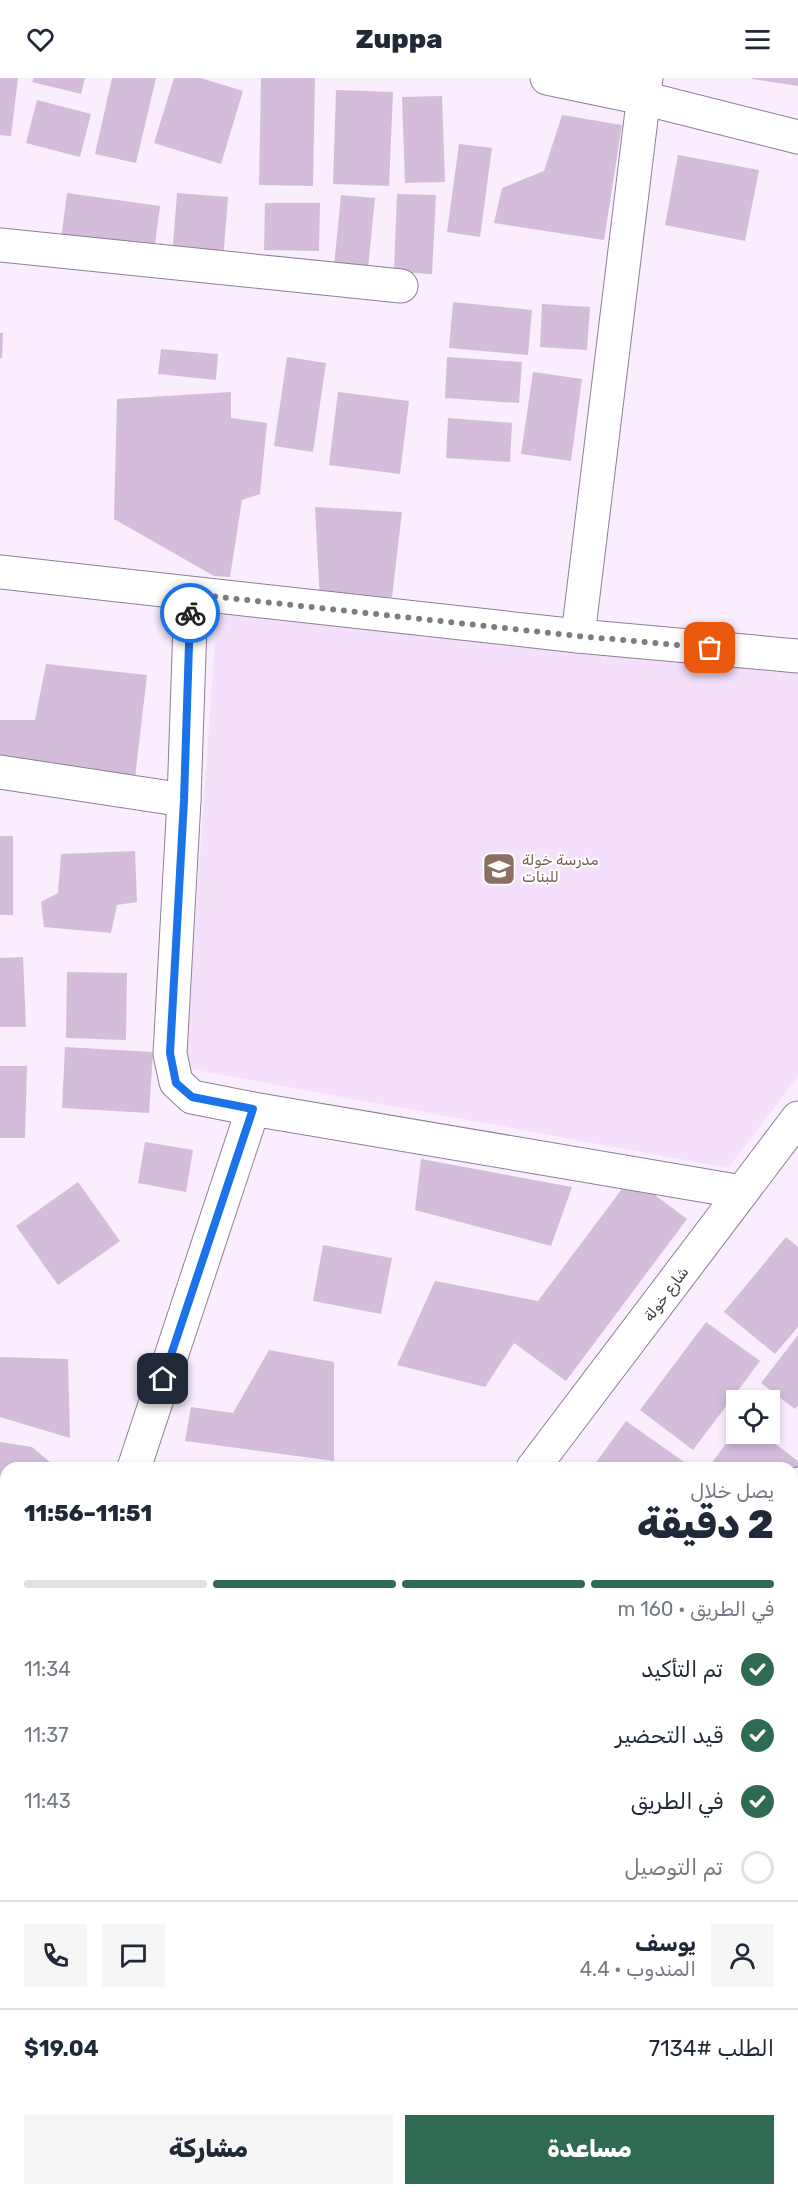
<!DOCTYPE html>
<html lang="ar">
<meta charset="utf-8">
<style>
body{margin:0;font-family:Rubik,Cairo,sans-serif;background:#f6f6f7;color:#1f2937;direction:rtl;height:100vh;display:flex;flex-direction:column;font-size:22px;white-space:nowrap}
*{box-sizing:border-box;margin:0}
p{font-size:20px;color:#747a83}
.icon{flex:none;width:33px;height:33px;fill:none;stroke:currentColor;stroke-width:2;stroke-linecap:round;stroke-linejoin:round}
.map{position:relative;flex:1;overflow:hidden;direction:ltr}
.side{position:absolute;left:0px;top:1384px;width:798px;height:734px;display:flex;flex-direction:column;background:#fff;border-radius:18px 18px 0 0;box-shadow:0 3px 9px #0003;direction:rtl}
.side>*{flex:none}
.controls{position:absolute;left:726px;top:1312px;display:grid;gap:12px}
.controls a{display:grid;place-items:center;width:54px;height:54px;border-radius:0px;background:#fff;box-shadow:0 3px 9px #0003;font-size:30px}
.pin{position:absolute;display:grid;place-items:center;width:51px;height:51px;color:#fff;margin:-26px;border-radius:12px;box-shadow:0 3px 9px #0006}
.courier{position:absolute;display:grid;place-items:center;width:60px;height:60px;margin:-30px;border:4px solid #1a73e8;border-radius:50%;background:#fff;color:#222;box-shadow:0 2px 8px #0007}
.summary em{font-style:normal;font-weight:800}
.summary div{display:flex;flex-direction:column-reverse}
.summary{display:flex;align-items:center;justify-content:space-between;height:102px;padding:0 24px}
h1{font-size:39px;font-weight:800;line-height:45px}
.bar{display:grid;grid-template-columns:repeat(4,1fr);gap:9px 6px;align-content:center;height:72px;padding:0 24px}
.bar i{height:8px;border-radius:4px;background:#e0e1e3}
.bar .selected{background:#2f6a53}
.bar p{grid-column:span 4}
.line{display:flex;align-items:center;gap:15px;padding:0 24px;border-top:2px solid #e0e1e3}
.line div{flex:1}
.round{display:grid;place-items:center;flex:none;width:63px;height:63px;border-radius:0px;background:#f6f6f7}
ol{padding:0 24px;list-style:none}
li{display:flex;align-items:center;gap:18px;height:66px}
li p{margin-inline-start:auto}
li .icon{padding:6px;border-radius:50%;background:#2f6a53;color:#fff;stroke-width:4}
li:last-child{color:#747a83}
li i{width:33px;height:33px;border:3px solid #e0e1e3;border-radius:50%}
.action{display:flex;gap:12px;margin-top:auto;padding:12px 24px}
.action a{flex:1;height:69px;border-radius:0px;background:#2f6a53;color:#fff;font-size:24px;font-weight:800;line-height:69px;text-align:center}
.action a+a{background:#f6f6f7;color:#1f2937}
header{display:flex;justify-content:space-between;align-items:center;height:78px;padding:0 24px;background:#fff;font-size:27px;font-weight:800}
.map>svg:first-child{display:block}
.built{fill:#f4e0fb}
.building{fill:#d3bddb}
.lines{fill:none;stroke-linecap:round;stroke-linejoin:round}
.minor-casing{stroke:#8f7e96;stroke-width:35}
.minor{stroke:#fff;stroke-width:33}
.done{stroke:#827985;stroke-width:6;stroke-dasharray:0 10.8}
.route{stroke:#1a73e8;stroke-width:8}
.labels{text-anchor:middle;stroke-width:4.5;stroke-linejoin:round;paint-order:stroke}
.education-label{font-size:15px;fill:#785e54;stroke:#fff;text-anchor:start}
.street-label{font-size:15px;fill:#423a44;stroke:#fff}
</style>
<header><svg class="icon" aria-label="menu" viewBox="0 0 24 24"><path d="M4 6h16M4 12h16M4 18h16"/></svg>Zuppa<svg class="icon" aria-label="heart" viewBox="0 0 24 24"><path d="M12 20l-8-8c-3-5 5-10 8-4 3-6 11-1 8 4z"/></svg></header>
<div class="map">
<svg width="798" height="2117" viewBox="0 0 798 2117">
<rect width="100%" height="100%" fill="#f9edfe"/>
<path class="built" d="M217 536 798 591V998L728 1090 185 990Z"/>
<g class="building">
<path d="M0 0H18L11 58 0 57Z"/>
<path d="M34 0H85L81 16 32 4Z"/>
<path d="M112 0H156L136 85 95 76Z"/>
<path d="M174 0H201L243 13 221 86 154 65Z"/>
<path d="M261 0H315L313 108 259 107Z"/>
<path d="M752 0H798V8L752 1Z"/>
<path d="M336 12 393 14 389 108 333 106Z"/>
<path d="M442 18 445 104 405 105 402 19Z"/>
<path d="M37 22 91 36 80 79 26 65Z"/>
<path d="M562 37 622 47 604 162 494 145 502 110 544 93Z"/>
<path d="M459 66 492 70 480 159 447 154Z"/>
<path d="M678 77 759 92 745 163 665 147Z"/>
<path d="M67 115 160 128 153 182 60 169Z"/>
<path d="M177 115 228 119 223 183 172 179Z"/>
<path d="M397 116 436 117 432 196 394 194Z"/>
<path d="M341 117 375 120 367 201 333 198Z"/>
<path d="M265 125H320L319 173 264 172Z"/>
<path d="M453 224 532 232 528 277 449 270Z"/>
<path d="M542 226 590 229 587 272 540 269Z"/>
<path d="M0 255H3L2 280H0Z"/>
<path d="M161 271 218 276 216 302 158 296Z"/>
<path d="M287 279 326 285 313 374 274 368Z"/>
<path d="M447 279 522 284 519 325 445 320Z"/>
<path d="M533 294 582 301 571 383 521 376Z"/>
<path d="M231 314V340L267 345 260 416 242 422 230 499 214 498 114 441 117 321Z"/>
<path d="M338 314 409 323 400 396 329 387Z"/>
<path d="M448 340 512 345 510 384 446 380Z"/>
<path d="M315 429 402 434 392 519 320 524Z"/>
<path d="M46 586 147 597 135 700 0 683V642H35Z"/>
<rect x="0" y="758" width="13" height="79"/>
<path d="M135 773 137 824 117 827 111 855 44 849 41 824 58 815 61 776Z"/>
<path d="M23 879 26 949H0V880Z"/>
<path d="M67 894 127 895 126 962 66 960Z"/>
<path d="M65 969 153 974 149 1035 62 1030Z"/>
<path d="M0 988H27L25 1060H0Z"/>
<path d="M145 1064 193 1072 186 1114 138 1105Z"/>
<path d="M421 1081 572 1109 551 1168 415 1132Z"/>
<path d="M631 1099 687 1141 566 1303 514 1265 485 1309 397 1287 435 1203 538 1223Z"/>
<path d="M78 1104 120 1163 58 1207 16 1148Z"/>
<path d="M786 1159 798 1169V1249L775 1276 724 1234Z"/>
<path d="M323 1167 392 1180 381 1236 313 1223Z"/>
<path d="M706 1244 760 1283 693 1372 640 1332Z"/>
<path d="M798 1257V1328L795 1331 761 1305Z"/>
<path d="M269 1272 334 1284V1383L185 1363 191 1329 233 1335Z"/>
<path d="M0 1279 68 1281 70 1360 0 1339Z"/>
<path d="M626 1343 687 1386 684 1390H592Z"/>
<path d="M736 1352V1356H762L798 1383V1391L792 1399V1390H708Z"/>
<path d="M0 1364 32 1369 57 1390H6V1440L0 1439Z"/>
<path d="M792 1591 798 1597V1613L792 1618Z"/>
<path d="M796 1803 798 1804V1857L792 1853V1809Z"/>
<path d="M0 1968 6 1980V2028L0 2033Z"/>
<path d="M792 2013 798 2022V2103L792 2094Z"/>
<path d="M0 2034 6 2043V2048L0 2053Z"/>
<path d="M162 2112H220V2113L196 2117H163Z"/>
<path d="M294 2112H343L339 2117H301Z"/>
<path d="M720 2112H791L795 2117H724Z"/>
</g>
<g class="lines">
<g class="minor-casing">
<g id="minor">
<path d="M547 0 643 20 798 59"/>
<path d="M0 167 401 208"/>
<path d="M0 494 578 558 798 578"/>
<path d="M191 516 184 722 170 976 176 1004 192 1019 253 1031 742 1114"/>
<path d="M578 558 646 0"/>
<path d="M0 694 184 722"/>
<path d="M134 1390 253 1031"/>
<path d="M533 1390 798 1040"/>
<path d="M792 1414 798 1406"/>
<path d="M0 1456H6"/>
<path d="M0 1892H6"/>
<path d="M792 1893H798"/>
<path d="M0 2089 6 2081"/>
</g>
</g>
<use href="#minor" class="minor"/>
</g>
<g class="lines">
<path class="done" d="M190 535 191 516 578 558 710 570"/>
<path class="route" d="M163 1301 253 1031 192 1019 176 1005 170 975 184 722 190 535"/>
</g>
<defs>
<g id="school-square" transform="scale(1.725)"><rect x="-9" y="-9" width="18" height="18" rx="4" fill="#8d6e63" stroke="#fff"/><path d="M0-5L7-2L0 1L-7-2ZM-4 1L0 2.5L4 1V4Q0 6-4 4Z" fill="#fff"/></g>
</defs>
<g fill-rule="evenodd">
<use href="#school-square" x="499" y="791"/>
</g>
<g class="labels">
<g class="education-label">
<text x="522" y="787">مدرسة خولة<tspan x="522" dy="17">للبنات</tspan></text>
</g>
<g class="street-label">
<text transform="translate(666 1216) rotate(-53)" y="5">شارع خولة</text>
</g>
</g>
</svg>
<div class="controls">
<a><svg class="icon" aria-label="locate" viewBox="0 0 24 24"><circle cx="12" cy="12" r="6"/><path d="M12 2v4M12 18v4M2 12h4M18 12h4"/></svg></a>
</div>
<div class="pin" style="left:710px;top:570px;background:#ea580c"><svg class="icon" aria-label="bag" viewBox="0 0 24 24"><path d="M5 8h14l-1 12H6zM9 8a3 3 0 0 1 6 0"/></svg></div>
<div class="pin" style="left:163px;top:1301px;background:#1f2937"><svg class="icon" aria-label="home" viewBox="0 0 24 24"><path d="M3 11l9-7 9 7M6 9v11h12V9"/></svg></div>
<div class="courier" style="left:190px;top:535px"><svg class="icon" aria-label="bike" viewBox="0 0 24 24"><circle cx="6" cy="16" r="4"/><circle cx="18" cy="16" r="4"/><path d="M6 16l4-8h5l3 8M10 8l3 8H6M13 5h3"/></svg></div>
<section class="side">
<div class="summary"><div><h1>2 دقيقة</h1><p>يصل خلال</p></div><em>11:51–11:56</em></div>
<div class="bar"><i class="selected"></i><i class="selected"></i><i class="selected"></i><i></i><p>في الطريق · 160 m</p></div>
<ol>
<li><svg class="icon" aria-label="check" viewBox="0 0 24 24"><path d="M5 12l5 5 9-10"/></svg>تم التأكيد<p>11:34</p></li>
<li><svg class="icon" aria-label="check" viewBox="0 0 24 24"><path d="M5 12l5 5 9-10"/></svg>قيد التحضير<p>11:37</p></li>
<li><svg class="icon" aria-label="check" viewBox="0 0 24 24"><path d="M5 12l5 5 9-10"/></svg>في الطريق<p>11:43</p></li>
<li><i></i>تم التوصيل</li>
</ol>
<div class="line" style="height:108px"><a class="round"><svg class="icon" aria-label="person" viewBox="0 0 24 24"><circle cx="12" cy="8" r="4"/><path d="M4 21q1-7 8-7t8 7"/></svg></a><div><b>يوسف</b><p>المندوب · 4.4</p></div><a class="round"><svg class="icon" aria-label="chat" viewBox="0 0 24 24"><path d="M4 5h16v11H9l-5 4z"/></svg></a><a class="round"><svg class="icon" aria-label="phone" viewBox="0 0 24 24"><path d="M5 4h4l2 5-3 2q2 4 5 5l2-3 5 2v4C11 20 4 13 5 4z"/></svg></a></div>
<div class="line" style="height:78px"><div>الطلب #7134</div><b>$19.04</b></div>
<div class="action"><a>مساعدة</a><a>مشاركة</a></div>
</section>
</div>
